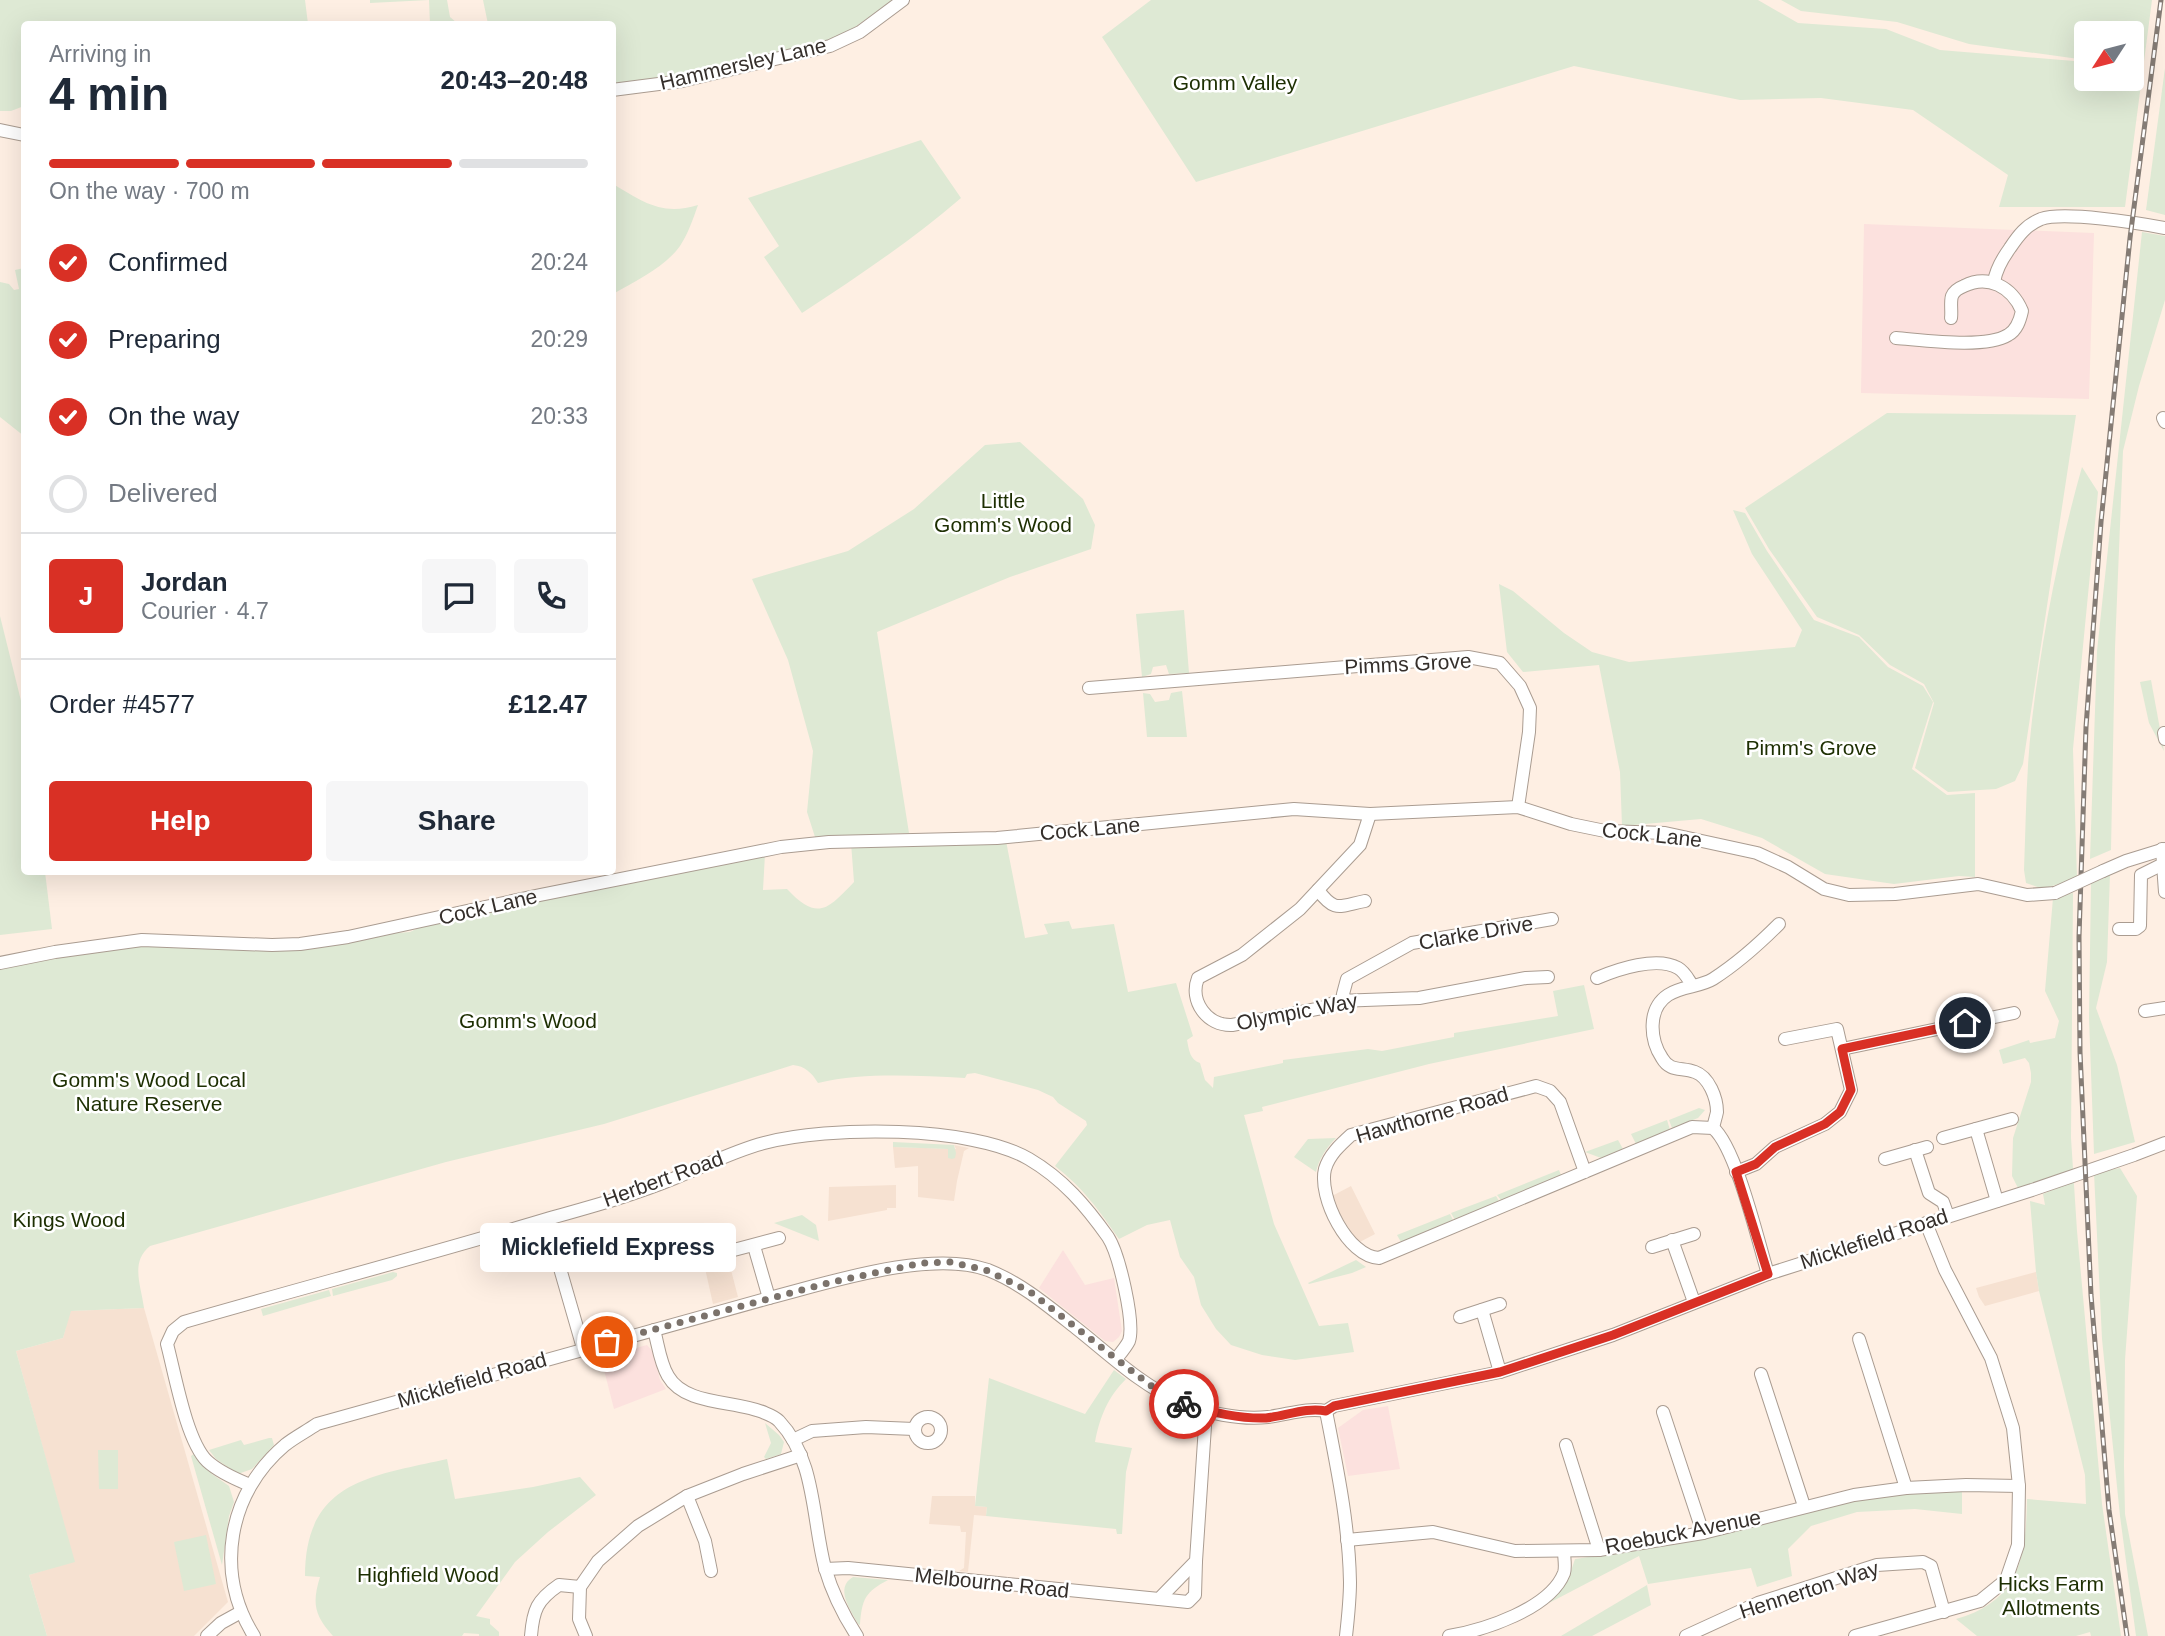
<!DOCTYPE html>
<meta charset="utf-8">
<style>
body{margin:0;font-family:Helvetica,sans-serif;background:#f6f6f7;color:#1f2937;height:100vh;display:flex;flex-direction:column;font-size:26px;white-space:nowrap}
*{box-sizing:border-box;margin:0}
p{font-size:23px;color:#747a83}
.icon{flex:none;width:38px;height:38px;fill:none;stroke:currentColor;stroke-width:2;stroke-linecap:round;stroke-linejoin:round}
.map{position:relative;flex:1;overflow:hidden}
.sheet{position:absolute;left:21px;top:21px;width:595px;height:854px;display:flex;flex-direction:column;background:#fff;border-radius:7px;box-shadow:0 7px 28px #0002}
.sheet>*{flex:none}
.needle{width:46px;rotate:234deg}
.tools{position:absolute;left:2074px;top:21px;display:grid;gap:14px}
.tools a{display:grid;place-items:center;width:70px;height:70px;border-radius:7px;background:#fff;box-shadow:0 7px 28px #0002;font-size:35px}
.pin{position:absolute;display:grid;place-items:center;width:60px;height:60px;color:#fff;margin:-30px;border:4px solid #fff;border-radius:50%;box-shadow:0 2px 7px #0007}
.courier{position:absolute;display:grid;place-items:center;width:70px;height:70px;margin:-35px;border:5px solid #d93025;border-radius:50%;background:#fff;color:#222;box-shadow:0 2px 9px #0007}
.bubble{position:absolute;height:49px;border-radius:7px;background:#fff;box-shadow:0 7px 28px #0002;font-size:23px;font-weight:600;line-height:49px;text-align:center}
.overview em{font-style:normal;font-weight:600}
.overview div{display:flex;flex-direction:column-reverse}
.overview{display:flex;align-items:center;justify-content:space-between;height:119px;padding:0 28px}
h1{font-size:46px;font-weight:600;line-height:52px}
.bar{display:grid;grid-template-columns:repeat(4,1fr);gap:10px 7px;align-content:center;height:84px;padding:0 28px}
.bar i{height:9px;border-radius:5px;background:#e0e1e3}
.bar .current{background:#d93025}
.bar p{grid-column:span 4}
.line{display:flex;align-items:center;gap:18px;padding:0 28px;border-top:2px solid #e0e1e3}
.line div{flex:1}
.round{display:grid;place-items:center;flex:none;width:74px;height:74px;border-radius:7px;background:#f6f6f7}
ol{padding:0 28px;list-style:none}
li{display:flex;align-items:center;gap:21px;height:77px}
li p{margin-inline-start:auto}
li .icon{padding:7px;border-radius:50%;background:#d93025;color:#fff;stroke-width:4}
li:last-child{color:#747a83}
li i{width:38px;height:38px;border:4px solid #e0e1e3;border-radius:50%}
.cta{display:flex;gap:14px;margin-top:auto;padding:14px 28px}
.cta a{flex:1;height:80px;border-radius:7px;background:#d93025;color:#fff;font-size:28px;font-weight:600;line-height:80px;text-align:center}
.cta a+a{background:#f6f6f7;color:#1f2937}
.map>svg:first-child{display:block}
.commercial{fill:#fce1de}
.built{fill:#f6e1d1}
.green{fill:#dee9d4}
.lines{fill:none;stroke-linecap:round;stroke-linejoin:round}
.minor-casing{stroke:#aa9c91;stroke-width:14}
.minor{stroke:#fff;stroke-width:12}
.rail-casing{stroke:#857c75;stroke-width:5}
.rail{stroke:#fff;stroke-width:2.5;stroke-dasharray:8;stroke-linecap:butt}
.minor-bridge-casing{stroke:#aa9c91;stroke-width:14;stroke-linecap:butt}
.minor-bridge{stroke:#fff;stroke-width:12}
.done{stroke:#7b726b;stroke-width:7;stroke-dasharray:0 12.6}
.route{stroke:#d93025;stroke-width:9}
.labels{text-anchor:middle;stroke-width:5;stroke-linejoin:round;paint-order:stroke}
.street-label{font-size:21px;fill:#352f2b;stroke:#fff}
.park-label{font-size:21px;fill:#1d2f02;stroke:#fff}
</style>
<div class="map">
<svg width="2165" height="1636" viewBox="0 0 2165 1636">
<rect width="100%" height="100%" fill="#feefe3"/>
<g class="commercial">
<path d="M1864 224 2094 233 2089 399 1861 393Z"/>
<path d="M1063 1250 1085 1285 1114 1278 1122 1331 1119 1337 1113 1342 1105 1341 1039 1288Z"/>
<path d="M647 1345 653 1352 660 1380 666 1389 614 1409 601 1358Z"/>
<path d="M1388 1406 1400 1469 1348 1476 1338 1428 1363 1410Z"/>
</g>
<g class="built">
<path d="M954 1145 969 1148 964 1151 957 1181 954 1201 918 1197V1166L895 1168 893 1147 956 1149Z"/>
<path d="M896 1185V1208H887V1210L828 1221 829 1187Z"/>
<path d="M1351 1186 1375 1234 1358 1243 1334 1204 1332 1196Z"/>
<path d="M723 1239 738 1297 713 1304 700 1246Z"/>
<path d="M2036 1272 2039 1291 1985 1306 1979 1297 1976 1288Z"/>
<path d="M144 1308 228 1602 194 1636H47L29 1575 74 1561 16 1351 63 1338 70 1311Z"/>
<path d="M932 1496H975V1506L987 1507 986 1516 974 1515 968 1572 959 1571 964 1568 966 1532H961L960 1526 929 1524Z"/>
</g>
<g class="green">
<path d="M0 0H305L308 24H24V106L11 111H0Z"/>
<path d="M370 0H447L450 17 458 24H430L429 0 370 3Z"/>
<path d="M483 0H893L855 27 827 42 677 76 613 85 612 24H488Z"/>
<path d="M1151 0H1758L1798 23 1886 29 1940 50 2086 62V79H2132V33H2086V60L1969 44 1897 22 1801 11 1781 0H2152L2125 207H1999L2008 175 1913 110 1821 98 1740 100 1574 66 1196 182 1102 37Z"/>
<path d="M2165 68V215L2146 210Z"/>
<path d="M921 140 961 198C911 241 857 277 802 313L764 257 779 246 748 198Z"/>
<path d="M613 184C643 202 662 216 698 205 693 219 688 234 680 246 664 268 635 281 613 294Z"/>
<path d="M2142 232 2165 236V300L2139 386 2123 451 2115 648 2111 850 2090 859 2097 651Z"/>
<path d="M24 268V436L0 417V282L9 284 14 290 19 289 15 270Z"/>
<path d="M1887 413 2076 415 2023 764 2015 781 1996 789 1948 792 1915 768 1934 703 1924 684 1890 665 1859 635 1817 617 1769 549 1745 508Z"/>
<path d="M1020 442 1083 499 1095 525 1091 549 1010 577 877 632 909 833 815 837 807 812 813 751 788 660 752 579 848 551 914 509 985 445Z"/>
<path d="M2082 467 2098 492 2073 749 2077 878 2043 889 2026 883 2024 870C2026 820 2026 770 2032 720 2042 637 2059 548 2082 467Z"/>
<path d="M1733 510 1745 513 1767 551 1814 620 1859 637 1888 667 1923 686 1933 702 1912 769 1947 795 1975 793V877L1959 876 1894 884 1825 874 1762 838 1701 819 1622 826 1620 772 1599 665 1523 672 1507 652 1499 584 1513 591 1564 633 1592 652 1629 662 1795 647 1802 630 1752 554Z"/>
<path d="M1184 610 1189 673 1169 674 1166 665 1153 667 1151 674 1142 677 1136 614Z"/>
<path d="M0 616 24 713V872H45L52 929 0 935Z"/>
<path d="M2151 680 2164 751 2149 723 2140 682Z"/>
<path d="M1182 691 1187 737H1147L1143 693 1150 694 1155 702 1169 700 1171 693Z"/>
<path d="M1006 841 1025 938 1048 934 1044 924 1069 921 1072 929 1114 924 1128 992 1176 983 1193 1036 1187 1040C1189 1050 1190 1060 1200 1063L1205 1080 1213 1088 1214 1077 1283 1063V1060L1368 1049 1382 1051 1454 1037V1033L1558 1016 1553 991 1584 985 1594 1029 1429 1064 1262 1107 1263 1111 1244 1115 1274 1224 1319 1326 1348 1323 1354 1352 1295 1360 1262 1355 1231 1345 1216 1329 1201 1305 1194 1277 1180 1257 1170 1220 1147 1225 1119 1239C1099 1210 1083 1188 1055 1166L1087 1125 1086 1121 1058 1103 1053 1097 1038 1090 975 1073 967 1074 965 1078C917 1076 865 1072 818 1083 812 1073 805 1066 793 1065L604 1124 446 1162 150 1246C130 1262 141 1285 144 1308L71 1311 63 1338 16 1351 75 1562 29 1575 47 1636H0V969L144 942 230 946 410 932 422 926 765 854 763 890 787 889C818 922 828 909 854 882L851 843Z"/>
<path d="M2110 874 2107 962 2096 1008 2117 1065 2135 1142 2094 1154 2089 1018 2091 882Z"/>
<path d="M2073 893 2071 1138 2077 1231 2102 1504 2121 1636H2091L2090 1632 2076 1636H1977L1956 1619C2020 1601 2026 1557 2027 1499L2086 1504 2085 1475 2039 1291 2036 1272 2030 1201 2045 1205 2043 1194 2060 1187 2058 1176 2018 1188 2012 1176 2013 1138 2031 1082V1073L2029 1063 2025 1058 2003 1064 1999 1050 2029 1040 2030 1043 2055 1038 2059 1021 2045 991 2053 898Z"/>
<path d="M1699 1108 1705 1110 1698 1118 1672 1128 1669 1120Z"/>
<path d="M1667 1120 1670 1130 1636 1144 1631 1134Z"/>
<path d="M1336 1138C1326 1148 1319 1159 1316 1172L1294 1157 1308 1139Z"/>
<path d="M1618 1140 1623 1149 1601 1158 1585 1152Z"/>
<path d="M893 1142 954 1145 956 1153 955 1158 952 1159 948 1158V1149L893 1147Z"/>
<path d="M2120 1168 2137 1196 2125 1360 2124 1466 2125 1514 2148 1636H2136L2120 1516 2102 1339 2094 1173Z"/>
<path d="M1559 1170 1561 1175 1501 1200 1497 1195Z"/>
<path d="M1496 1196 1499 1201 1455 1220 1451 1213Z"/>
<path d="M1450 1214 1453 1220 1401 1242 1397 1235Z"/>
<path d="M802 1215 816 1225 819 1241 774 1223Z"/>
<path d="M1356 1260 1366 1267 1352 1273 1309 1284 1308 1283Z"/>
<path d="M393 1272 397 1273V1276L392 1280 333 1296 332 1289Z"/>
<path d="M329 1290 331 1296 263 1316 261 1309Z"/>
<path d="M1114 1370 1126 1379C1108 1397 1100 1416 1095 1442L1132 1448 1126 1472 1122 1534H1117L1116 1529 986 1516 987 1507 975 1506 989 1378 1085 1414Z"/>
<path d="M765 1423 779 1435 784 1442 781 1454 766 1459 764 1457 771 1443Z"/>
<path d="M269 1438H272L274 1445 252 1469 238 1474 216 1459 209 1450 241 1440 244 1445Z"/>
<path d="M98 1450H118V1489H99Z"/>
<path d="M194 1454 212 1474 229 1486 234 1502 229 1516 222 1565 191 1456Z"/>
<path d="M447 1459 455 1499 533 1487 580 1477 596 1495 548 1532 515 1562 476 1616 490 1619V1624L499 1632V1636H479V1634L464 1633 462 1636H333C314 1615 312 1603 320 1577L305 1576C305 1480 373 1476 447 1459Z"/>
<path d="M1962 1491V1514L1915 1509 1857 1512 1811 1526 1788 1549 1792 1576 1757 1587 1751 1568 1648 1584 1639 1556 1549 1603 1568 1580 1575 1559 1641 1549 1809 1507 1909 1493Z"/>
<path d="M206 1535 216 1584 184 1591 174 1542Z"/>
<path d="M853 1577 888 1580C865 1592 862 1599 860 1625L858 1624C851 1610 834 1588 853 1577Z"/>
<path d="M1647 1585 1651 1605 1592 1636H1561Z"/>
</g>
<g class="lines">
<g class="minor-casing">
<g id="minor">
<path d="M612 90 682 81 830 46 860 32 903 0"/>
<path d="M0 130 24 135"/>
<path d="M1994 282C1996 269 2002 259 2010 248 2018 236 2026 225 2041 219 2064 211 2138 223 2165 228"/>
<path d="M1896 338C1923 340 1986 349 2008 335 2017 330 2020 320 2022 311 2012 287 1988 274 1964 286 1959 288 1954 291 1952 296 1950 302 1952 312 1951 318"/>
<path d="M2163 418 2165 422"/>
<path d="M1089 688 1468 657 1500 663 1520 686 1530 708 1529 732 1518 807"/>
<path d="M2164 733 2165 739"/>
<path d="M1370 814 1360 845 1300 909 1242 955 1198 978C1189 1001 1207 1026 1232 1025L1322 1008 1338 1001 1419 998 1526 978 1548 977"/>
<path d="M2163 864 2165 892"/>
<path d="M2103 871 2126 861 2165 849"/>
<path d="M1318 890C1335 913 1339 906 1365 901"/>
<path d="M2119 929H2136L2140 926 2141 875 2163 864 2162 849"/>
<path d="M0 963 55 952 142 940 272 945 300 944 348 937 540 895 781 847 829 842 997 838 1294 809 1370 814 1518 807 1571 824 1605 831 1665 833 1757 853 1788 867 1824 889 1849 895 1895 894 1978 884 2027 895 2055 893"/>
<path d="M1597 978C1618 969 1657 956 1678 968 1685 972 1688 979 1692 985"/>
<path d="M1345 1000 1343 994 1347 979 1412 943 1552 919"/>
<path d="M2145 1011 2165 1008"/>
<path d="M1842 1049 2014 1013"/>
<path d="M1713 1128C1714 1123 1716 1117 1717 1112 1717 1098 1709 1077 1695 1072 1681 1067 1670 1072 1662 1058 1650 1040 1647 1009 1668 995 1682 986 1700 987 1713 979 1738 963 1759 944 1779 924"/>
<path d="M1976 1129 1997 1201"/>
<path d="M1943 1138 2012 1119"/>
<path d="M1915 1150 1929 1193 1943 1202 1948 1216"/>
<path d="M1885 1159 1927 1147"/>
<path d="M1585 1172 1560 1102 1550 1091 1536 1086 1351 1135C1340 1145 1329 1155 1325 1169 1318 1197 1348 1257 1379 1258L1692 1127 1713 1128C1736 1147 1758 1241 1768 1274"/>
<path d="M1736 1172 1756 1164 1775 1147 1825 1124 1840 1112 1851 1090 1837 1029 1785 1039"/>
<path d="M546 1220 583 1348"/>
<path d="M1672 1240 1694 1302"/>
<path d="M754 1246 769 1298"/>
<path d="M1652 1247 1694 1234"/>
<path d="M730 1251 779 1238"/>
<path d="M1482 1310 1500 1372"/>
<path d="M1460 1317 1500 1304"/>
<path d="M654 1330C658 1344 660 1363 668 1376 685 1406 736 1400 765 1413 770 1415 775 1417 779 1421 816 1460 812 1519 825 1568 832 1592 844 1616 857 1636"/>
<path d="M1859 1339 1906 1488"/>
<path d="M1761 1374 1804 1506"/>
<path d="M1326 1411C1337 1468 1349 1524 1350 1582 1350 1600 1348 1618 1346 1636"/>
<path d="M1663 1412 1703 1533"/>
<circle cx="928" cy="1430" r="13"/>
<path d="M793 1440 812 1431 866 1427 914 1429"/>
<path d="M1566 1445 1599 1550"/>
<path d="M250 1485C235 1479 219 1472 207 1461 186 1440 175 1374 167 1344L173 1331 184 1322C305 1287 427 1255 547 1219 590 1207 634 1195 675 1178 705 1166 733 1151 764 1143 828 1126 971 1125 1029 1159 1063 1179 1086 1206 1108 1237 1119 1254 1135 1322 1129 1341 1126 1347 1120 1354 1116 1359"/>
<path d="M687 1496 705 1541 711 1571"/>
<path d="M1347 1540 1433 1532 1515 1551 1599 1550 1703 1533 1854 1495 1906 1488 1966 1485 2019 1486"/>
<path d="M825 1569 848 1568 1159 1599 1196 1561 1206 1411"/>
<path d="M1159 1599 1188 1602 1195 1595 1196 1561"/>
<path d="M207 1636 221 1623 241 1612"/>
<path d="M254 1636C214 1572 228 1493 285 1445 295 1437 307 1431 317 1424L769 1298C828 1283 930 1249 988 1270 1021 1283 1048 1306 1076 1328 1109 1354 1142 1386 1180 1402 1205 1413 1240 1420 1268 1417 1287 1415 1307 1407 1326 1411L1334 1406 1500 1372 1613 1335 1768 1274 2032 1190 2134 1155 2165 1143"/>
<path d="M531 1636C533 1610 537 1600 559 1585L580 1587"/>
<path d="M586 1636 579 1619 580 1587 598 1561 638 1526 687 1496 743 1474 801 1455"/>
<path d="M1449 1636C1484 1630 1550 1609 1564 1573 1566 1567 1564 1558 1564 1551"/>
<path d="M1686 1636 1758 1603 1877 1565 1923 1562 1931 1566 1944 1612"/>
<path d="M1855 1636 1980 1601 2006 1580 2018 1545 2019 1486 2013 1428 1991 1358 1945 1270 1926 1223"/>
</g>
</g>
<use href="#minor" class="minor"/>
<g class="rail-casing">
<path id="rail" d="M2127 1636 2109 1510 2091 1295 2080 1052 2079 937 2086 727 2101 522 2130 238 2161 0"/>
</g>
<use href="#rail" class="rail"/>
<g class="minor-bridge-casing">
<path id="minor-bridge" d="M2055 893 2103 871"/>
</g>
<use href="#minor-bridge" class="minor-bridge"/>
</g>
<g class="lines">
<path class="done" d="M607 1342 832 1282 922 1263 950 1262 986 1270 1029 1291 1150 1385 1184 1404"/>
<path class="route" d="M1184 1404C1210 1412 1239 1419 1266 1418 1286 1416 1306 1407 1326 1411L1334 1406 1500 1372 1613 1335 1768 1274 1736 1172 1756 1164 1775 1147 1825 1124 1840 1112 1851 1090 1842 1049 1965 1023"/>
</g>
<g class="labels">
<g class="street-label">
<text transform="translate(743 64) rotate(-13)" y="7">Hammersley Lane</text>
<text transform="translate(1408 664) rotate(-3)" y="7">Pimms Grove</text>
<text transform="translate(1090 829) rotate(-5)" y="7">Cock Lane</text>
<text transform="translate(1652 835) rotate(6)" y="7">Cock Lane</text>
<text transform="translate(488 907) rotate(-13)" y="7">Cock Lane</text>
<text transform="translate(1476 933) rotate(-10)" y="7">Clarke Drive</text>
<text transform="translate(1297 1012) rotate(-11)" y="7">Olympic Way</text>
<text transform="translate(1432 1115) rotate(-16)" y="7">Hawthorne Road</text>
<text transform="translate(663 1179) rotate(-20)" y="7">Herbert Road</text>
<text transform="translate(1874 1239) rotate(-18)" y="7">Micklefield Road</text>
<text transform="translate(472 1380) rotate(-16)" y="7">Micklefield Road</text>
<text transform="translate(1683 1532) rotate(-11)" y="7">Roebuck Avenue</text>
<text transform="translate(992 1583) rotate(6)" y="7">Melbourne Road</text>
<text transform="translate(1809 1590) rotate(-18)" y="7">Hennerton Way</text>
</g>
<g class="park-label">
<text x="1235" y="90">Gomm Valley</text>
<text x="1003" y="508">Little<tspan x="1003" dy="24">Gomm's Wood</tspan></text>
<text x="1811" y="755">Pimm's Grove</text>
<text x="528" y="1028">Gomm's Wood</text>
<text x="149" y="1087">Gomm's Wood Local<tspan x="149" dy="24">Nature Reserve</tspan></text>
<text x="69" y="1227">Kings Wood</text>
<text x="428" y="1582">Highfield Wood</text>
<text x="2051" y="1591">Hicks Farm<tspan x="2051" dy="24">Allotments</tspan></text>
</g>
</g>
</svg>
<div class="tools">
<a><svg class="needle" viewBox="-14 -14 28 28"><path d="M0-13l5 13h-10z" fill="#e53935"/><path d="M0 13l5-13h-10z" fill="#747a83"/></svg></a>
</div>
<div class="pin" style="left:607px;top:1342px;background:#ea580c"><svg class="icon" aria-label="bag" viewBox="0 0 24 24"><path d="M5 8h14l-1 12H6zM9 8a3 3 0 0 1 6 0"/></svg></div>
<div class="pin" style="left:1965px;top:1023px;background:#1f2937"><svg class="icon" aria-label="home" viewBox="0 0 24 24"><path d="M3 11l9-7 9 7M6 9v11h12V9"/></svg></div>
<div class="courier" style="left:1184px;top:1404px"><svg class="icon" aria-label="bike" viewBox="0 0 24 24"><circle cx="6" cy="16" r="4"/><circle cx="18" cy="16" r="4"/><path d="M6 16l4-8h5l3 8M10 8l3 8H6M13 5h3"/></svg></div>
<div class="bubble" style="left:480px;top:1223px;width:256px">Micklefield Express</div>
<section class="sheet">
<div class="overview"><div><h1>4 min</h1><p>Arriving in</p></div><em>20:43–20:48</em></div>
<div class="bar"><i class="current"></i><i class="current"></i><i class="current"></i><i></i><p>On the way · 700 m</p></div>
<ol>
<li><svg class="icon" aria-label="check" viewBox="0 0 24 24"><path d="M5 12l5 5 9-10"/></svg>Confirmed<p>20:24</p></li>
<li><svg class="icon" aria-label="check" viewBox="0 0 24 24"><path d="M5 12l5 5 9-10"/></svg>Preparing<p>20:29</p></li>
<li><svg class="icon" aria-label="check" viewBox="0 0 24 24"><path d="M5 12l5 5 9-10"/></svg>On the way<p>20:33</p></li>
<li><i></i>Delivered</li>
</ol>
<div class="line" style="height:126px"><b class="round" style="background:#d93025;color:#fff">J</b><div><b>Jordan</b><p>Courier · 4.7</p></div><a class="round"><svg class="icon" aria-label="chat" viewBox="0 0 24 24"><path d="M4 5h16v11H9l-5 4z"/></svg></a><a class="round"><svg class="icon" aria-label="phone" viewBox="0 0 24 24"><path d="M5 4h4l2 5-3 2q2 4 5 5l2-3 5 2v4C11 20 4 13 5 4z"/></svg></a></div>
<div class="line" style="height:91px"><div>Order #4577</div><b>£12.47</b></div>
<div class="cta"><a>Help</a><a>Share</a></div>
</section>
</div>
